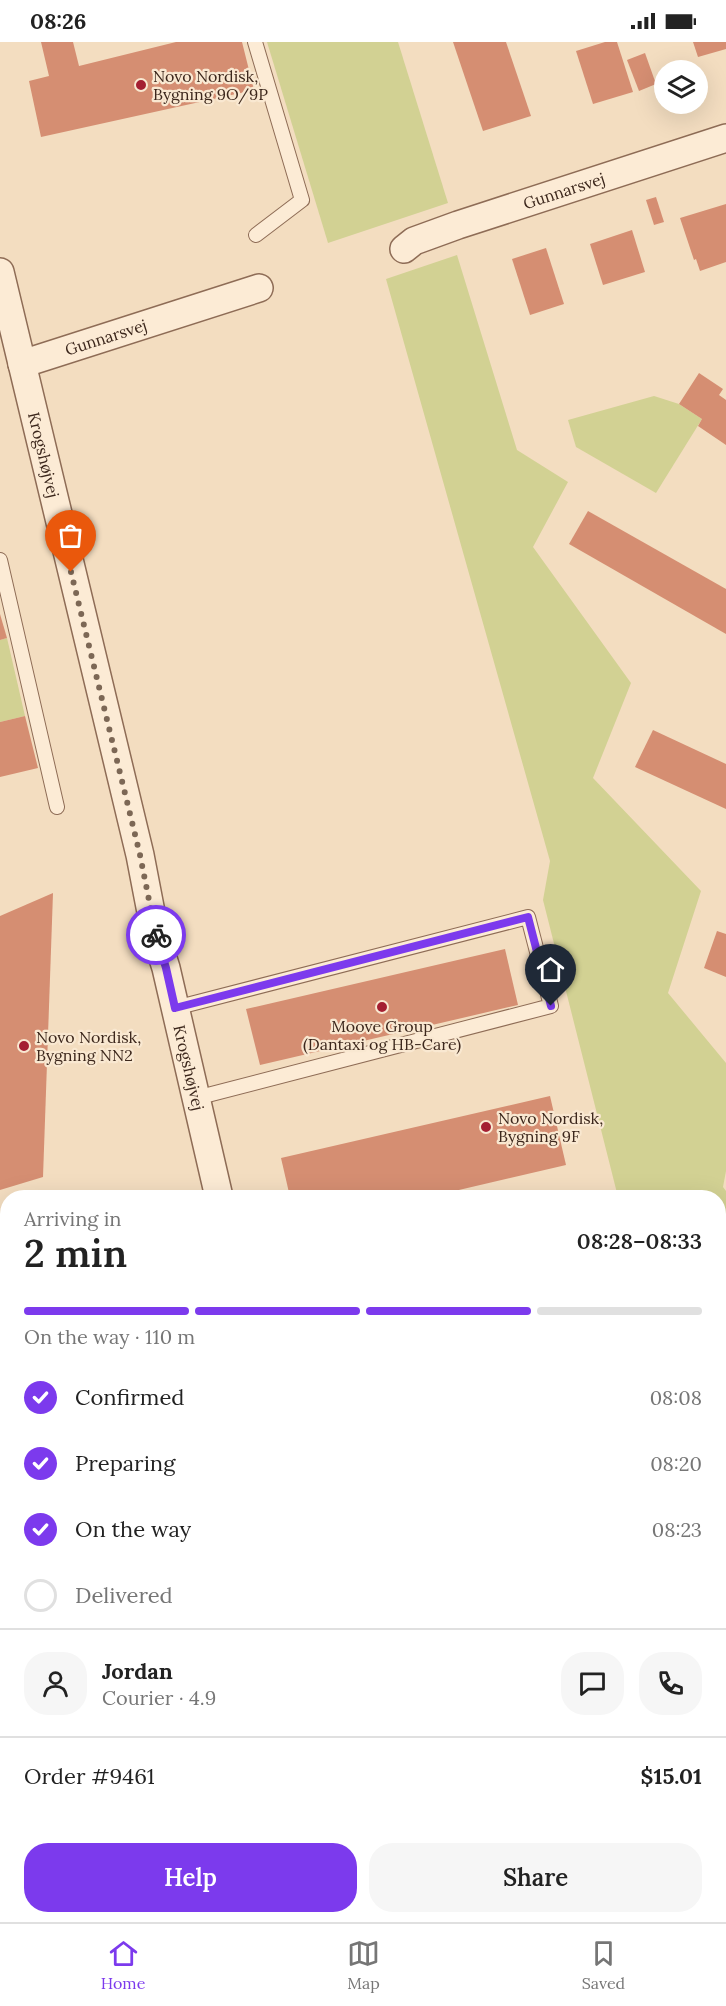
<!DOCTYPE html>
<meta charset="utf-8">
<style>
body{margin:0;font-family:Lora,serif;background:#f6f6f6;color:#222;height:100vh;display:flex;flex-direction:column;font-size:22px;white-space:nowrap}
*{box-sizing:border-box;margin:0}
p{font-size:20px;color:#767676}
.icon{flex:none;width:33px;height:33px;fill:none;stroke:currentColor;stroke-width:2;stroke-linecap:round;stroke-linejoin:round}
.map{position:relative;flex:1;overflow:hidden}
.side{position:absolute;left:0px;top:1148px;width:726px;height:734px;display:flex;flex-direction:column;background:#fff;border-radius:24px 24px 0 0;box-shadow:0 6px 24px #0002}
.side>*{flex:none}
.buttons{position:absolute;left:654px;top:18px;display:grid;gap:12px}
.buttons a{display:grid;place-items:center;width:54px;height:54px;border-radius:50%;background:#fff;box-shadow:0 6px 24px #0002;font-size:30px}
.pin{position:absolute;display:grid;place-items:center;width:51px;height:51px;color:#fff;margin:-62px -26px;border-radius:50% 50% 50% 0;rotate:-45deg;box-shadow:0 0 6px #0007}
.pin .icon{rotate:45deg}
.courier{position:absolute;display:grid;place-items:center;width:60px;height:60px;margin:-30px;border:4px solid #7c3aed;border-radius:50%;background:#fff;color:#222;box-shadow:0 2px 8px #0007}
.summary em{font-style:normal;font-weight:600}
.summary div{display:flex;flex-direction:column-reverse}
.summary{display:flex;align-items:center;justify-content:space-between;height:102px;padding:0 24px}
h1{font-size:39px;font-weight:600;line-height:45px}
.bar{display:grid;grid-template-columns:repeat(4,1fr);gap:9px 6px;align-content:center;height:72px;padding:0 24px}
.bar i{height:8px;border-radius:4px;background:#e0e0e0}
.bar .active{background:#7c3aed}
.bar p{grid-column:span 4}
.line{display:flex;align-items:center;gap:15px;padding:0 24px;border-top:2px solid #e0e0e0}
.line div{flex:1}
.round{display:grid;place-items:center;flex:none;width:63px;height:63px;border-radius:24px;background:#f6f6f6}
ol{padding:0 24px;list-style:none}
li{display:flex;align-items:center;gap:18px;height:66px}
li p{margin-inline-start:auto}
li .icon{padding:6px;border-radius:50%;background:#7c3aed;color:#fff;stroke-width:4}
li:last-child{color:#767676}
li i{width:33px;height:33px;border:3px solid #e0e0e0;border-radius:50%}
.primary-button{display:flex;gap:12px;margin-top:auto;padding:12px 24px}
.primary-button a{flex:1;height:69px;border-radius:24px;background:#7c3aed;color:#fff;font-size:24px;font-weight:600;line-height:69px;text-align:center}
.primary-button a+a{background:#f6f6f6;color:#222}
.status{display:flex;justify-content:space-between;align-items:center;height:42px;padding:0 30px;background:#fff;direction:ltr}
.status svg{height:16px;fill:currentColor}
.tab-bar{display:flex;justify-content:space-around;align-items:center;height:84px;border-top:2px solid #e0e0e0;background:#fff;font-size:16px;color:#767676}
.tab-bar a{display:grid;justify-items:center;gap:3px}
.tab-bar .active{color:#7c3aed}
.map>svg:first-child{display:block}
.green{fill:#d2d193}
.building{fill:#d58e72}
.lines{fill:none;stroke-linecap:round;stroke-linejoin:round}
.lane-casing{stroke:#8e6c56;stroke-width:16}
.street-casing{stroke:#8e6c56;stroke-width:30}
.lane{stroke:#fcebd5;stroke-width:14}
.street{stroke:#fcebd5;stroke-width:27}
.done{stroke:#7c6755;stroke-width:6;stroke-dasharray:0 10.8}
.route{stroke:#7c3aed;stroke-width:8}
.poi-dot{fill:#a41f32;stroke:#f9e8d1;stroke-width:2}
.labels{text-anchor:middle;stroke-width:4.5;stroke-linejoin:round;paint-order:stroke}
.poi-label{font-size:16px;fill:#3c271c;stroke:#f9e8d1;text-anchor:start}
.street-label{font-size:16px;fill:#3c271c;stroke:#f9e8d1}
</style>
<div class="status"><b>08:26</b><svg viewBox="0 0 49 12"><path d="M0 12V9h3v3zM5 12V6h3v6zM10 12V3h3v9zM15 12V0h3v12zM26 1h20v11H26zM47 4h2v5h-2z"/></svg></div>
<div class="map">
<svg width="726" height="1880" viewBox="0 0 726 1880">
<rect width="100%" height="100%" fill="#f3ddc0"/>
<g class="green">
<path d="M267 0H398L448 161 328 201Z"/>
<path d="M457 213 517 408 568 440 533 505 631 641 593 736 701 849 668 951 726 1021V1129L723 1145 726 1149V1450L718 1424V1155H618L543 858 550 819 386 237Z"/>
<path d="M654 354 679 362 702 377 656 451 576 405 568 378Z"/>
<path d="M7 596 25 674 0 680V598Z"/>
<path d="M726 1821V1863L719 1865V1822Z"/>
<path d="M315 1874H360L362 1880H309Z"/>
<path d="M496 1874H673L651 1880H468Z"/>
</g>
<g class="building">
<path d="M41 0H73L79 24 176 0H242L254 48 41 95 29 39 49 34Z"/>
<path d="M453 0H506L531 74 483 89Z"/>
<path d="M605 0H617L633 50 593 62 576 9Z"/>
<path d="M693 0H726V7L698 15Z"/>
<path d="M645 11 656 42 639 49 627 18Z"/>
<path d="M656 155 664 180 654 183 646 158Z"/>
<path d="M726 162V220L700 229 696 217 694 218 680 176Z"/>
<path d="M632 188 645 230 603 243 590 202Z"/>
<path d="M546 206 564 262 530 273 512 217Z"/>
<path d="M699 331 723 347 719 353 726 358V403L698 384 702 377 679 362Z"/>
<path d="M588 469 726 547V592L569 502Z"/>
<path d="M0 572 7 596 0 598Z"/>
<path d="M25 674 38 726 0 735V680Z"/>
<path d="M653 688 726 722V767L635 725Z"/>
<path d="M53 851 43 1135 0 1148V874Z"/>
<path d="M717 889 726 892V935L704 926Z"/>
<path d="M505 907 518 963 260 1023 246 967Z"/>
<path d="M550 1054 566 1123 429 1155H290L281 1116Z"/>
<path d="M0 1309H8V1845L0 1842Z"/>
<path d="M718 1548 726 1574V1644L718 1646Z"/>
<path d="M726 1678V1745L718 1747V1680Z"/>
<path d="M65 1874H113L116 1880H69Z"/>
<path d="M726 1876V1880H707V1877Z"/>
</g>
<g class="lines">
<g class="lane-casing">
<g id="lane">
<path d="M255 0 302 158 256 193"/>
<path d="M0 518 57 765"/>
<path d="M175 966 528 875 551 964 196 1056"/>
</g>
</g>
<g class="street-casing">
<g id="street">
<path id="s1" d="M404 207 414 199 458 183 726 96"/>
<path id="s2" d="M0 230 140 813 155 891 166 926 219 1155"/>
<path id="s3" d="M22 322 259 246"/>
<path d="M383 1874 385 1880"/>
</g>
</g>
<use href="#lane" class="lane"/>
<use href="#street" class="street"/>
</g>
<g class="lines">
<path class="done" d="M71 530 140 813 156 893"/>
<path class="route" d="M156 893 166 926 175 966 528 875 551 964"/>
</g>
<g class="poi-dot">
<circle cx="141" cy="43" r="6"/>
<circle cx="382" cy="965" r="6"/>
<circle cx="24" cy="1004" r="6"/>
<circle cx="486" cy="1085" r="6"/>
</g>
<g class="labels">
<g class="poi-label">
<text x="153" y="40">Novo Nordisk,<tspan x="153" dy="18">Bygning 9O/9P</tspan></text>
<text x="382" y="990" text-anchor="middle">Moove Group<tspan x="382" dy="18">(Dantaxi og HB-Care)</tspan></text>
<text x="36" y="1001">Novo Nordisk,<tspan x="36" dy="18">Bygning NN2</tspan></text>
<text x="498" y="1082">Novo Nordisk,<tspan x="498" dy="18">Bygning 9F</tspan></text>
</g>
<g class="street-label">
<text dy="6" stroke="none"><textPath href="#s1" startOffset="171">Gunnarsvej</textPath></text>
<text dy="6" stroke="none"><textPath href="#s3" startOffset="88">Gunnarsvej</textPath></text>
<text dy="6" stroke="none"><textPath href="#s2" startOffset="188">Krogshøjvej</textPath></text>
<text dy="6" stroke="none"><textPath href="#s2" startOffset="818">Krogshøjvej</textPath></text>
</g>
</g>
</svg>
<div class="buttons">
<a><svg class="icon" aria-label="layers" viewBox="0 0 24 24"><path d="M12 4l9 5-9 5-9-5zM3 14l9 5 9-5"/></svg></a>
</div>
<div class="pin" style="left:71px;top:530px;background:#ea580c"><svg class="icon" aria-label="bag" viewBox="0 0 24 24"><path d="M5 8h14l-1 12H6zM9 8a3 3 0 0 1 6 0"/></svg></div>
<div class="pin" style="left:551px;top:964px;background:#1f2937"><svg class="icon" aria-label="home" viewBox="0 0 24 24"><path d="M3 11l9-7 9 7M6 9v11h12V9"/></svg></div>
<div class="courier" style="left:156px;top:893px"><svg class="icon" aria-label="bike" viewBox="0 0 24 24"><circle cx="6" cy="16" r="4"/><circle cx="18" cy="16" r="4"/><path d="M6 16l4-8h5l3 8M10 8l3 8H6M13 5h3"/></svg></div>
<section class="side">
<div class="summary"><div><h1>2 min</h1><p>Arriving in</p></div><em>08:28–08:33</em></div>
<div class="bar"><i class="active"></i><i class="active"></i><i class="active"></i><i></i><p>On the way · 110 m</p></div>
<ol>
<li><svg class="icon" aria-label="check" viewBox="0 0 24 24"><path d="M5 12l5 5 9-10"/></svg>Confirmed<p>08:08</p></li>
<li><svg class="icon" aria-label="check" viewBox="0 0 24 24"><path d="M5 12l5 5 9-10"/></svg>Preparing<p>08:20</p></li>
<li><svg class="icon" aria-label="check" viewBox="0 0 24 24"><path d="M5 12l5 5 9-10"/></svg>On the way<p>08:23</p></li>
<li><i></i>Delivered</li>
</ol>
<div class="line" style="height:108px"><a class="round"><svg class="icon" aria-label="person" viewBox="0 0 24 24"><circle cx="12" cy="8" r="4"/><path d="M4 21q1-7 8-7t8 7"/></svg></a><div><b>Jordan</b><p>Courier · 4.9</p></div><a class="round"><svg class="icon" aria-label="chat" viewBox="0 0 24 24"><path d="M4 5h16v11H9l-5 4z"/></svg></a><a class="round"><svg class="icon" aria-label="phone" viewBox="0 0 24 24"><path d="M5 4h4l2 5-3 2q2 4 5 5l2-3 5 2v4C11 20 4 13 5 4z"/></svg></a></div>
<div class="line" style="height:78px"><div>Order #9461</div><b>$15.01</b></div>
<div class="primary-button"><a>Help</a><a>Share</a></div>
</section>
</div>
<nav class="tab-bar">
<a class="active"><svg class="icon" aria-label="home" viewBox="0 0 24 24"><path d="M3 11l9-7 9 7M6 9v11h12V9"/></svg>Home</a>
<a><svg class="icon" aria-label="map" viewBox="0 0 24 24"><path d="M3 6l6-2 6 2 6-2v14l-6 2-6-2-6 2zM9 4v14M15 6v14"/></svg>Map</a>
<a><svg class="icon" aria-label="saved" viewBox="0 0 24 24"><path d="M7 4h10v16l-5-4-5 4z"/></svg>Saved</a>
</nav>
